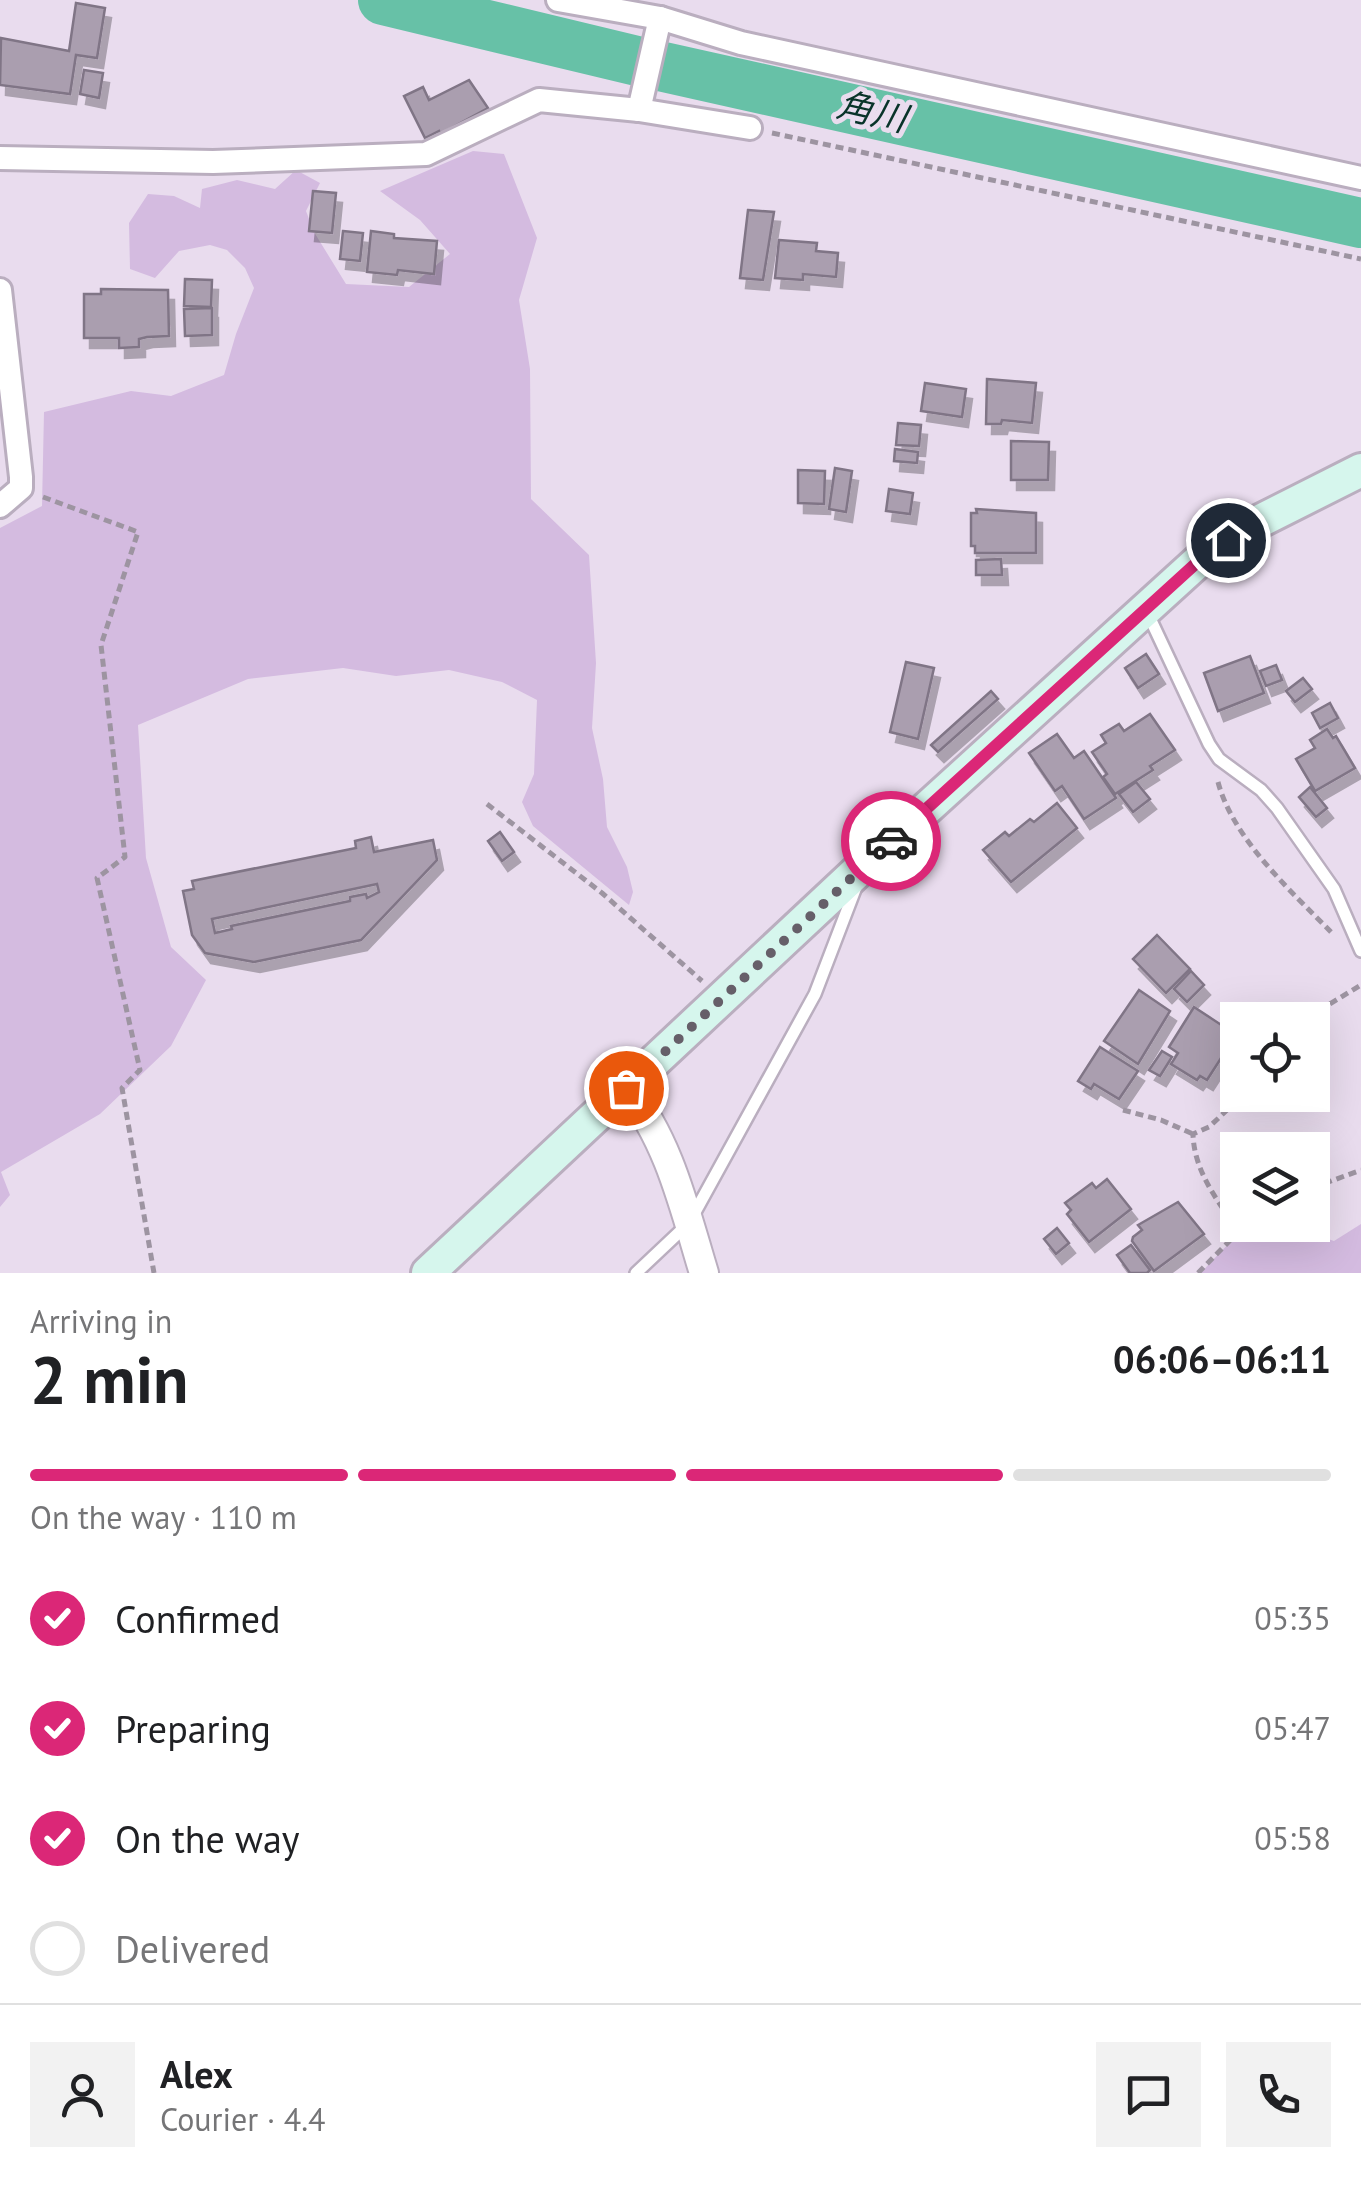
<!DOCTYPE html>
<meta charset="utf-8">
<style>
body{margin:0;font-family:"PT Sans","Noto Sans JP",sans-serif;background:#f2f2f2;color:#202124;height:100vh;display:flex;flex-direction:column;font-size:38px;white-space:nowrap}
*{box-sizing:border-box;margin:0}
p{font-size:32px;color:#757577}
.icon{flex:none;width:55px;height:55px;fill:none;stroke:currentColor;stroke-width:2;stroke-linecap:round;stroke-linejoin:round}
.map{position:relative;height:1273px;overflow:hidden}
.side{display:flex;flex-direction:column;background:#fff;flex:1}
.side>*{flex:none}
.controls{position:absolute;left:1220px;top:1002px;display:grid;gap:20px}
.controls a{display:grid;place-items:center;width:110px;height:110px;border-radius:0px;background:#fff;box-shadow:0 10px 40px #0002;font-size:50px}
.pin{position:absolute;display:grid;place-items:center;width:85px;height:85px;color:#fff;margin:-42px;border:5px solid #fff;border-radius:50%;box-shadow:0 2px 10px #0007}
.courier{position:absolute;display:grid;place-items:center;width:100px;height:100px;margin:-50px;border:8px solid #db2777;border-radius:50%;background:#fff;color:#222;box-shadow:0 2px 12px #0007}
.headline em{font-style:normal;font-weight:700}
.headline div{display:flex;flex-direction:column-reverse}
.headline{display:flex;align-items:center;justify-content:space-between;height:170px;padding:0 30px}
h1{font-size:65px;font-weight:700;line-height:75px}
.bar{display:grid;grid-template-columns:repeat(4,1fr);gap:15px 10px;align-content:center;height:120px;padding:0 30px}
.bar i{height:12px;border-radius:8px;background:#e0e0e0}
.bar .active{background:#db2777}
.bar p{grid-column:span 4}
.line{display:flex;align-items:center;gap:25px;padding:0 30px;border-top:2px solid #e0e0e0}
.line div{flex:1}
.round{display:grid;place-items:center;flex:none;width:105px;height:105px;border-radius:0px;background:#f2f2f2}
ol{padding:0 30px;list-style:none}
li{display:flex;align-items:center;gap:30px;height:110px}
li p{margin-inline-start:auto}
li .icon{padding:10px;border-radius:50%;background:#db2777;color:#fff;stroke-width:4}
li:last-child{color:#757577}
li i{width:55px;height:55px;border:5px solid #e0e0e0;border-radius:50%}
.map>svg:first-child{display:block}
.green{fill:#d4bbe0}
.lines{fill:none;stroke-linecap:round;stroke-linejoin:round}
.river{stroke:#67c1a7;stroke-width:50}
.building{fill:#aa9eaf;stroke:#807586;stroke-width:2.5;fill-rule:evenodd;filter:url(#shadow)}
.service-casing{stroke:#baaebf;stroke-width:16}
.minor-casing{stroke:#baaebf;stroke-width:28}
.tertiary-casing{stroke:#baaebf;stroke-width:32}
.secondary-casing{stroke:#baaebf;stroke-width:38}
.path{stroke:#9d94a1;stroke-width:5;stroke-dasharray:8 5;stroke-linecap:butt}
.service{stroke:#fff;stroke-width:11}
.minor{stroke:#fff;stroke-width:22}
.tertiary{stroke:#fff;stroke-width:28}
.secondary{stroke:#d6f6ed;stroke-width:32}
.done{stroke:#665f69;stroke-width:10;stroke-dasharray:0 18}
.route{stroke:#db2777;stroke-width:12}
.labels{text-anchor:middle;stroke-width:10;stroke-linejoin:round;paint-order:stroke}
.water-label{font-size:35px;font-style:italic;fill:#083329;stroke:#e9dcee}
</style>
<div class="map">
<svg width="1361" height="1273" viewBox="0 0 1361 1273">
<defs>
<filter id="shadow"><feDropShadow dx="6" dy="10" stdDeviation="0" flood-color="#0004"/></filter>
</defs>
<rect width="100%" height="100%" fill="#e9dcee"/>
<g class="green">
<path d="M473 151 504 154 537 238 519 300 530 369 531 499 589 555 596 663 592 728 603 779 607 827 627 867 633 892 629 905 533 826 522 802 534 774 537 700 502 682 449 670 396 676 343 668 248 679 138 725 146 858 171 947 206 980 171 1046 100 1114 1 1172 10 1195 0 1207V528L42 506 44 412 131 391 171 396 224 375 236 334 254 288 245 268 227 250 210 245 179 251 155 278 130 269 129 223 148 194 174 196 200 208 202 189 237 180 275 189 296 170 320 183 306 211 314 232 346 284 409 287 450 254 420 220 380 191Z"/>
<path d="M1361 1224V1273H1201C1214 1259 1238 1231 1256 1225 1274 1219 1316 1235 1334 1241Z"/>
</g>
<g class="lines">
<path class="river" d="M383 0 637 61 1361 223"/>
</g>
<g class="building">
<path d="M76 3 105 8 97 58 76 55 70 94 0 85 1 38 69 51Z"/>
<path d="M84 70 103 73 99 98 80 94Z"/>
<path d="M469 80 488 108 440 134 439 131 425 138 404 96 423 87 429 100Z"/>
<path d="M313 191 336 193 332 233 309 231Z"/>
<path d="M748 210 774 212 763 280 740 278Z"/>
<path d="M343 231 363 233 360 261 340 259Z"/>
<path d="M371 231 394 234V238L437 241 434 274 398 270 397 275 367 272Z"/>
<path d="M779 240 817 243 816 251 838 253 836 277 803 274V280L775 278Z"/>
<path d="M185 279 212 280 211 307 184 306Z"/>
<path d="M101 289 168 290 169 336 147 337 139 339V347L119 348V338H84V294H101Z"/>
<path d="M212 308V335L185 336 184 309Z"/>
<path d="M987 379 1036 383 1032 423 1002 420 1001 424H986Z"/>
<path d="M925 383 966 389 962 417 921 411Z"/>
<path d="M898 423 921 425 919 446 896 445Z"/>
<path d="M1011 441 1049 442 1048 480H1011Z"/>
<path d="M895 449 918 452 917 463 894 461Z"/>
<path d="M835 468 852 471 846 512 829 509Z"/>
<path d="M798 470 825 471 824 504 798 503Z"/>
<path d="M889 489 913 493 910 514 886 511Z"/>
<path d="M976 509 1036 513V553H975V546H971V513H977Z"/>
<path d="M1001 559 1002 575H976V560Z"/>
<path d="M1146 654 1159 674 1138 688 1125 668Z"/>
<path d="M1250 656 1264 693 1218 711 1204 673Z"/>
<path d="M906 662 934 668 918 739 890 732Z"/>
<path d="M1276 665 1282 680 1266 686 1260 671Z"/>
<path d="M1303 678 1312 689 1295 702 1286 691Z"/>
<path d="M991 691 998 699 938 752 931 745Z"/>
<path d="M1330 703 1338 718 1320 728 1312 713Z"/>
<path d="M1150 714 1175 750 1150 766 1153 770 1115 794 1103 777 1107 774 1092 752 1106 743 1101 735 1119 724 1124 731Z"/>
<path d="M1327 729 1333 738 1336 736 1355 768 1315 791 1296 759 1315 748 1310 740Z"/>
<path d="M1057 734 1074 758 1084 751 1116 798 1084 819 1062 786 1055 791 1029 753Z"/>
<path d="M1136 782 1150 799 1133 812 1119 794Z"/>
<path d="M1310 787 1327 808 1316 817 1299 797Z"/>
<path d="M1057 803 1077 828 1011 882 983 850 1005 832 1009 836 1030 819 1034 822Z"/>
<path d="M500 832 514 852 502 861 488 841Z"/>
<path d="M371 837 374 852 433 840 437 860 361 940 254 962 205 953 192 935 183 891 194 889 192 881 356 848 355 841ZM377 884 379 892 367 898 366 894 350 897V901L231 926 232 929 215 933 212 919Z"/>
<path d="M1157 935 1190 969 1166 993 1133 959Z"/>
<path d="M1191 971 1204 985 1187 1002 1174 989Z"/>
<path d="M1139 990 1170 1011 1138 1064 1104 1041Z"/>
<path d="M1194 1007 1229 1030 1225 1036 1232 1041 1207 1080 1200 1076 1197 1080 1171 1064 1178 1053 1169 1047Z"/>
<path d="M1100 1047 1138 1071 1119 1099 1094 1084 1091 1089 1078 1081Z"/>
<path d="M1162 1051 1172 1057 1160 1076 1149 1070Z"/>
<path d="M1107 1179 1131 1209 1089 1242 1067 1214 1071 1210 1065 1203 1092 1183 1096 1188Z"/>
<path d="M1178 1202 1204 1234 1154 1271 1132 1241 1133 1237 1142 1230 1138 1225Z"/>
<path d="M1057 1228 1069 1243 1056 1254 1044 1239Z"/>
<path d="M1131 1245 1150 1270 1147 1273H1130L1117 1255Z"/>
</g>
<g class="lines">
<g class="service-casing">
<g id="service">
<path d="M1148 614 1209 744 1219 759 1261 790 1277 808 1334 889 1361 951"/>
<path d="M636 1273 689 1223 815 994 856 887"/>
</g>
</g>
<g class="minor-casing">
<g id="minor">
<path d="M558 0 660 18 741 43 1361 178"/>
<path d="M639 110 660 18"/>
<path d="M0 158 213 162 426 154 539 100 639 110 750 128"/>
<path d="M0 290 21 477V488L0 506"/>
</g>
</g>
<g class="tertiary-casing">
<path id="tertiary" d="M626 1088C669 1139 685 1211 704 1273"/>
</g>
<g class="secondary-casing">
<path id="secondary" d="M428 1273 861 868 1203 557 1254 524 1361 470"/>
</g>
<g class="path">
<path d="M772 133 1361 259"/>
<path d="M43 497 138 532 101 645 125 857 97 878 140 1070 122 1088 154 1273"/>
<path d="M1218 782C1233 839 1291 891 1331 932"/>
<path d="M487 804 602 893 702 981"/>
<path d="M1310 1020 1318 1011 1361 985"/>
<path d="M1123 1110 1161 1120 1193 1134"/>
<path d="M1312 1188 1361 1170"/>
<path d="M1238 1230C1217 1200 1194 1171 1193 1134L1209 1127 1243 1095"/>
<path d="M1198 1273 1245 1225"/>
</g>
<use href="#service" class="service"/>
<use href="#minor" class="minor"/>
<use href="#tertiary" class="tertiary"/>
<use href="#secondary" class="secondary"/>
</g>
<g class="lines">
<path class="done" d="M626 1088 891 841"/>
<path class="route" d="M891 841 1203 557 1228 540"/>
</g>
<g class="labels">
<g class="water-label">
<text transform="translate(872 112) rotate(13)" y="12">角川</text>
</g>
</g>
</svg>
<div class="controls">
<a><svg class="icon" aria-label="locate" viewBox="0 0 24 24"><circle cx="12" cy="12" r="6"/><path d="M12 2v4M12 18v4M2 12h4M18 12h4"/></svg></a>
<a><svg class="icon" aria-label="layers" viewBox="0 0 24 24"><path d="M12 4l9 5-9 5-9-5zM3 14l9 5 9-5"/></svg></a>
</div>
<div class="pin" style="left:626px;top:1088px;background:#ea580c"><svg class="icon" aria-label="bag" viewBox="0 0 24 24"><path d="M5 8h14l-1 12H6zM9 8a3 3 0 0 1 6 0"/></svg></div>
<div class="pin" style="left:1228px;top:540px;background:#1f2937"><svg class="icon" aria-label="home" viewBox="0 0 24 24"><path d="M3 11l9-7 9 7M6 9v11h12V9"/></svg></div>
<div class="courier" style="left:891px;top:841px"><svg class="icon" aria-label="car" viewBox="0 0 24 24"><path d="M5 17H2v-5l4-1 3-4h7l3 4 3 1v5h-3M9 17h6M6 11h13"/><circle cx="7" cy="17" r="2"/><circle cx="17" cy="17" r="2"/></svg></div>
</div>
<section class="side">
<div class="headline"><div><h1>2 min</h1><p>Arriving in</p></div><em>06:06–06:11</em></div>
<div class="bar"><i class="active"></i><i class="active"></i><i class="active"></i><i></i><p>On the way · 110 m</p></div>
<ol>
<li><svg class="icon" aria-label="check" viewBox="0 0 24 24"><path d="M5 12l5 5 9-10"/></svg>Confirmed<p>05:35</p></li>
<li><svg class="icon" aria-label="check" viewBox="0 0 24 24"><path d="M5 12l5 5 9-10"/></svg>Preparing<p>05:47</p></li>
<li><svg class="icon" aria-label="check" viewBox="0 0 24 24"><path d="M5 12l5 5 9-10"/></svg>On the way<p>05:58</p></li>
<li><i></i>Delivered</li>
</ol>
<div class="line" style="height:180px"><a class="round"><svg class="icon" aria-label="person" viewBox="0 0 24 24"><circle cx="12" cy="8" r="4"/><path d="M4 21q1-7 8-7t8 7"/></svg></a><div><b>Alex</b><p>Courier · 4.4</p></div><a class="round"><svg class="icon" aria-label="chat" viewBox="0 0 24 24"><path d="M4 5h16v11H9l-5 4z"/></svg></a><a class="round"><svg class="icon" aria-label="phone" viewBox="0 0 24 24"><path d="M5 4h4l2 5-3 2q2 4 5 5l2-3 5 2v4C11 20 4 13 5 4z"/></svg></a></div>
</section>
